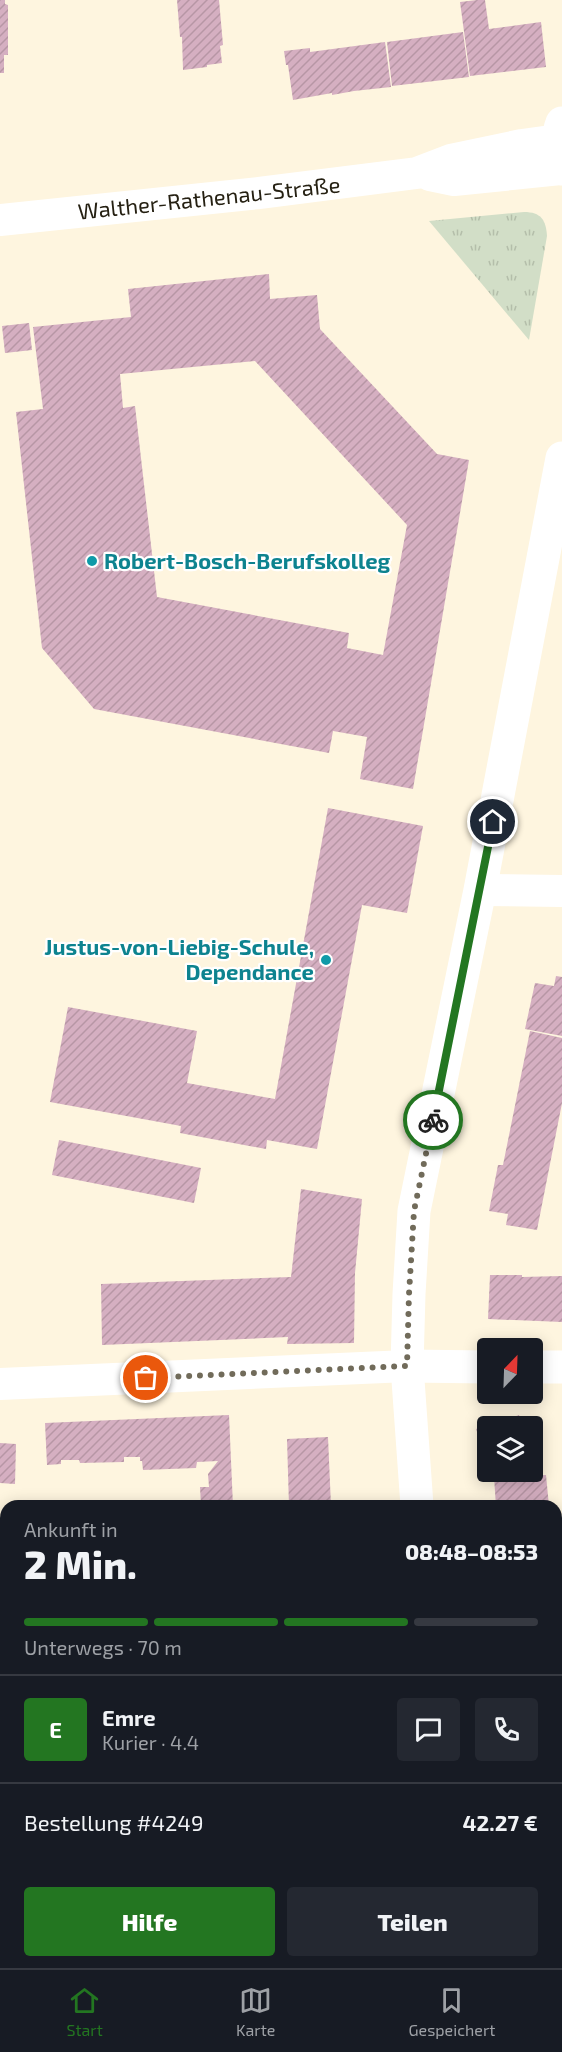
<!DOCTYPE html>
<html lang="de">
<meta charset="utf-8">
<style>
body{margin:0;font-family:"Exo 2",sans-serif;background:#242831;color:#f1f3f6;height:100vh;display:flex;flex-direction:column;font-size:22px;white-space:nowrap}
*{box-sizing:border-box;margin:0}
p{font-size:20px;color:#9ea1a6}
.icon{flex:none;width:33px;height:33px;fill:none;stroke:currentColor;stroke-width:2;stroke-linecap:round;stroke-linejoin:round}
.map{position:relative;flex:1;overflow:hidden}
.details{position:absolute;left:0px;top:1500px;width:562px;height:468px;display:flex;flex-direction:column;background:#171b24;border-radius:18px 18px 0 0;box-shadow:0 3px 15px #0003}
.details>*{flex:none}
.needle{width:39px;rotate:23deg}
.fabs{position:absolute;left:477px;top:1338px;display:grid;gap:12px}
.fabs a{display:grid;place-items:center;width:66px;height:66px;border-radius:6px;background:#171b24;box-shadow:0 3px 15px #0003;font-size:30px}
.pin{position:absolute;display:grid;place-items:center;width:51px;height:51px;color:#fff;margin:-26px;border:3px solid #fff;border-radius:50%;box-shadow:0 2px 6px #0007}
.courier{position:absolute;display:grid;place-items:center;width:60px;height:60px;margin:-30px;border:4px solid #237621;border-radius:50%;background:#fff;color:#222;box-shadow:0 2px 8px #0007}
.head em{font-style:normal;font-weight:800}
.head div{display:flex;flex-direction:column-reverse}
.head{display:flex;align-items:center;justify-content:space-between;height:102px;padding:0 24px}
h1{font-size:39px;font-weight:800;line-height:45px}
.bar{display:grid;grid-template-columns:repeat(4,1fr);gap:9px 6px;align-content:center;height:72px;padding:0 24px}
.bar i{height:8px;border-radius:4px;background:#363941}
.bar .active{background:#237621}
.bar p{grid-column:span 4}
.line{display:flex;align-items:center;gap:15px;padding:0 24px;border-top:2px solid #363941}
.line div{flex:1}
.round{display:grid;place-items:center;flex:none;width:63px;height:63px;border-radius:6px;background:#242831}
.button{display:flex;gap:12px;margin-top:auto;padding:12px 24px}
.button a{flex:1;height:69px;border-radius:6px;background:#237621;color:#fff;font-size:24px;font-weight:800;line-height:69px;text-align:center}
.button a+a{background:#242831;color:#f1f3f6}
.tabs{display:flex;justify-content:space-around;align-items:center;height:84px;border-top:2px solid #363941;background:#171b24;font-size:16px;color:#9ea1a6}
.tabs a{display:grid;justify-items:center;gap:3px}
.tabs .active{color:#237621}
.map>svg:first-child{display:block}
.grass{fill:url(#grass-tufts)}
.building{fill:url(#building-hatch);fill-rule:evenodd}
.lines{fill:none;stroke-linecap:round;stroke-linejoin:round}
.minor{stroke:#fff;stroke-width:32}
.tertiary{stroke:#fff;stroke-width:33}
.done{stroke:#716b5a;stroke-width:6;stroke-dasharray:0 10.8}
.route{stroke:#237621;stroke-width:8}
.culture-dot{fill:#0f9aa8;stroke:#fff;stroke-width:2}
.labels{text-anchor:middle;stroke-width:4.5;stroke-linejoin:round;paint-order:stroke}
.street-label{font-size:22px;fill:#252012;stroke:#fff}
.culture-label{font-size:22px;font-weight:bold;fill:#0d838f;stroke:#fff;text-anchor:start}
</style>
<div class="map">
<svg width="562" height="1968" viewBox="0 0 562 1968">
<defs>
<pattern id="grass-tufts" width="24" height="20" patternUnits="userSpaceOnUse" patternTransform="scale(1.5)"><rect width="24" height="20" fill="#d2dec7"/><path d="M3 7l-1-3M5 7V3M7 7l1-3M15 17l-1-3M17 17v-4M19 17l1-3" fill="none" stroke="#b4beaa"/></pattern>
<pattern id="building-hatch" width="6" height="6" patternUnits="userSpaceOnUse" patternTransform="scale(1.5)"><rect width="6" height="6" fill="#d5afc1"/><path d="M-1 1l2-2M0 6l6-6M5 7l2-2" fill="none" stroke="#b796a5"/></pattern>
</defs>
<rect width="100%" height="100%" fill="#fef5df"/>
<path class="grass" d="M524 212C541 212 546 220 547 236L529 340 429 221Z"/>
<g class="building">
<path d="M0 0H5V4L8 5V55H4V73H0Z"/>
<path d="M177 0H219L223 45 220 46 222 63 207 65V67L183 70 182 37H180Z"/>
<path d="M477 0H485L489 29 541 22 546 67 470 76 460 2Z"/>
<path d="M463 32 469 77 392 86 387 42Z"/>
<path d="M385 42 391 87 354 91 332 95V93L293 100 288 65H286L284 51 310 48V52Z"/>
<path d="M269 274 270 299 317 295 320 329 437 454 469 460 413 789 360 779 367 737 333 731 329 753 94 709 42 648 16 412 43 409 33 327 131 317 128 289ZM255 361 407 525 383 655 347 648 349 633 157 597 135 406 123 408 120 374Z"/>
<path d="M29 323 32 350 5 353 2 326Z"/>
<path d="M328 808 423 826 407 913 362 905 317 1149 267 1140 266 1149 180 1133 181 1126 50 1102 68 1007 197 1031 187 1083 275 1099Z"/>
<path d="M556 976 562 977V1036L525 1029 535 983 554 986Z"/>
<path d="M530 1031 562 1038V1103L537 1230 506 1225 508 1214 489 1211 498 1165H503Z"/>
<path d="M59 1140 201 1168 194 1203 52 1175Z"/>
<path d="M301 1189 362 1199 355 1273 354 1343 287 1344 288 1337 102 1345 101 1284 291 1277Z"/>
<path d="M490 1275H522V1277L562 1276V1322L488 1319Z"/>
<path d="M229 1415 233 1506H201L200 1487H209L208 1474 218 1461 197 1462 196 1468 143 1470 142 1461H140V1457H124V1462L80 1463 79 1460H61V1464L47 1465 45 1423Z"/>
<path d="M519 1415 523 1426H488L487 1460 476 1429 501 1418 505 1420Z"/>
<path d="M328 1437 331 1506H289L287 1439Z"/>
<path d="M0 1443 16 1444 15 1484 0 1483Z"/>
<path d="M546 1475 549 1506H496L494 1477Z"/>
<path d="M561 1701 562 1739 559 1740 562 1800 556 1801V1702Z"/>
<path d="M556 1802H561L562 1814V1968H515V1962H556Z"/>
<path d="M313 1962H368L367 1968H313Z"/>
</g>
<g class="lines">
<g class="minor">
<path d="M430 175 454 180 562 169"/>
<path d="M0 220 259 193 417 173 451 160 522 145 558 140"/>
<path d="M480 890 562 891"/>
<path d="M0 1384 407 1366"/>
</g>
<g class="tertiary">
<path d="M562 123C556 138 558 153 562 169"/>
<path d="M407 1366 488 1367"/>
<path d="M532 1367H562"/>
<path d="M417 1506 407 1366 409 1294 414 1211 480 890 562 458"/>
<path d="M429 1968V1962"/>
</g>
</g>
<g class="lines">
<path class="done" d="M146 1378 407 1366 409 1294 414 1211 433 1120"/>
<path class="route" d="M433 1120 493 822"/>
</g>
<g class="culture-dot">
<circle cx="92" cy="561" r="6"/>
<circle cx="326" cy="960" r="6"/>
</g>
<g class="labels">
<g class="street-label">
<text transform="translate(209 198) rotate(-6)" y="8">Walther-Rathenau-Straße</text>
</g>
<g class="culture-label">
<text x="104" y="569">Robert-Bosch-Berufskolleg</text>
<text x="314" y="955" text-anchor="end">Justus-von-Liebig-Schule,<tspan x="314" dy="25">Dependance</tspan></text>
</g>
</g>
</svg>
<div class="fabs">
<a><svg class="needle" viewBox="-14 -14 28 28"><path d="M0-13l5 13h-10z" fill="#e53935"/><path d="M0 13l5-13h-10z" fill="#9ea1a6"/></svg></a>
<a><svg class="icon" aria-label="layers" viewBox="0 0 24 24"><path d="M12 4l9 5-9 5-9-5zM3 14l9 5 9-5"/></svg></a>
</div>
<div class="pin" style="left:146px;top:1378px;background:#ea580c"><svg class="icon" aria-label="bag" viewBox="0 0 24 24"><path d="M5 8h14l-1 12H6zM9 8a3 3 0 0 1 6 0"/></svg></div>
<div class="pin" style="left:493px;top:822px;background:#1f2937"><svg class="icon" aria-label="home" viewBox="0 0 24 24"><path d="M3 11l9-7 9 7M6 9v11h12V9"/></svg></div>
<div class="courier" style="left:433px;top:1120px"><svg class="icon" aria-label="bike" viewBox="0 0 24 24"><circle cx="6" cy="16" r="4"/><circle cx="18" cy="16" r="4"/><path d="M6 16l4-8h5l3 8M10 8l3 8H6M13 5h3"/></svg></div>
<section class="details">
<div class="head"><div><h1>2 Min.</h1><p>Ankunft in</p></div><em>08:48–08:53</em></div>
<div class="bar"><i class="active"></i><i class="active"></i><i class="active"></i><i></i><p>Unterwegs · 70 m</p></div>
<div class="line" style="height:108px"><b class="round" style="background:#237621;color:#fff">E</b><div><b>Emre</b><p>Kurier · 4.4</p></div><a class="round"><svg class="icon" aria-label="chat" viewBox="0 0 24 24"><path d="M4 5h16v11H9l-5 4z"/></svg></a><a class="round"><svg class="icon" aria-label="phone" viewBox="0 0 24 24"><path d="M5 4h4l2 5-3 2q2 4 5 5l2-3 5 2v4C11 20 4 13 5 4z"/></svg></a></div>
<div class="line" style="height:78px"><div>Bestellung #4249</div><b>42.27 €</b></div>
<div class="button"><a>Hilfe</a><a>Teilen</a></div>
</section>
</div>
<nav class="tabs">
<a class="active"><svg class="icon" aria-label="home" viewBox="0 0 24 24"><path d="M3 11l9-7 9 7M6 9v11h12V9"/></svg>Start</a>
<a><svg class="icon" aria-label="map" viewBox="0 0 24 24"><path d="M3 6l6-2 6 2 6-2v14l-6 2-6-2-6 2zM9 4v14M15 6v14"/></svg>Karte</a>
<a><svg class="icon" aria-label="saved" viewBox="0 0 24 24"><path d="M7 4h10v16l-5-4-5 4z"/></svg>Gespeichert</a>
</nav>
